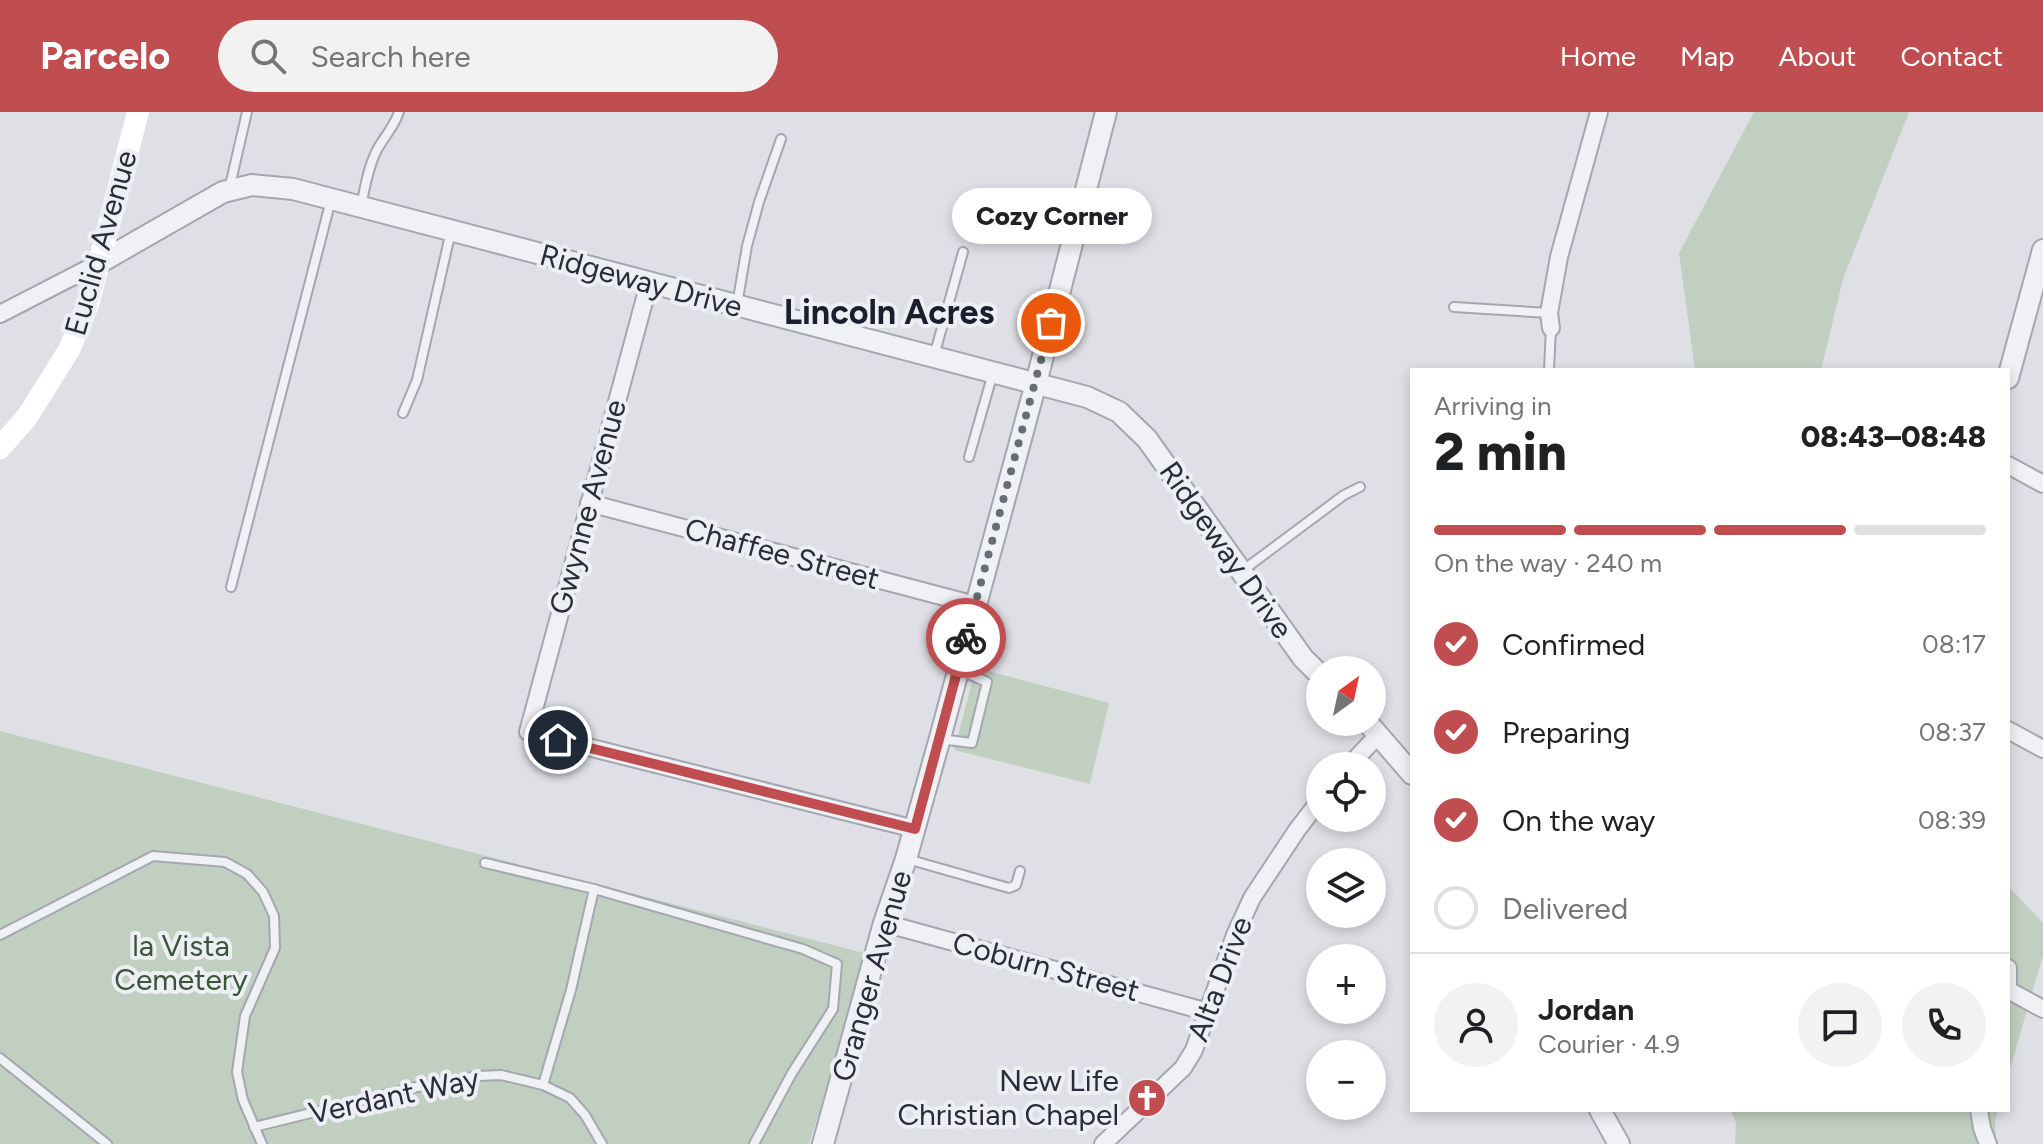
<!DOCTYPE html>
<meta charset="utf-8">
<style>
body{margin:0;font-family:Figtree,sans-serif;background:#f2f2f2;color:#202124;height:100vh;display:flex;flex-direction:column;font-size:30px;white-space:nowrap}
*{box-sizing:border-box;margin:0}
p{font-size:26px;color:#757577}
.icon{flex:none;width:44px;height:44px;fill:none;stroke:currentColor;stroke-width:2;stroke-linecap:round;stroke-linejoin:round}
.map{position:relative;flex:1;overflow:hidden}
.details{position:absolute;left:1410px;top:256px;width:600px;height:744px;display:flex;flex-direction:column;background:#fff;border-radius:0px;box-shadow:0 4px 12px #0003}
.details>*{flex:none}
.needle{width:52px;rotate:33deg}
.fabs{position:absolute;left:1306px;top:544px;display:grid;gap:16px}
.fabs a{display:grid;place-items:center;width:80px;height:80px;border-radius:50%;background:#fff;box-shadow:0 4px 12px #0003;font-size:40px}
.pin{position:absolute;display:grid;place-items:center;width:68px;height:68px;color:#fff;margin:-34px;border:4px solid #fff;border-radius:50%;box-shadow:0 2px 8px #0007}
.courier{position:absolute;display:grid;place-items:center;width:80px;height:80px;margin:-40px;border:6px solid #c04d4f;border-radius:50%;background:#fff;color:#222;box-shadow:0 2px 10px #0007}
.bubble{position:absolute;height:56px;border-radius:28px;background:#fff;box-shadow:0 4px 12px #0003;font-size:26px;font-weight:800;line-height:56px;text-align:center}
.head em{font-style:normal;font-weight:800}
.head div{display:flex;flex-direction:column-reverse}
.head{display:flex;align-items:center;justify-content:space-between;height:136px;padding:0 24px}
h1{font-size:52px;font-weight:800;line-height:60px}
.bar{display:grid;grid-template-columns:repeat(4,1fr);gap:12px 8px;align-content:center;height:96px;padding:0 24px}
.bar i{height:10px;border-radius:6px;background:#e0e0e0}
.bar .selected{background:#c04d4f}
.bar p{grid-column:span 4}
.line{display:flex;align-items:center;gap:20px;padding:0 24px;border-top:2px solid #e0e0e0}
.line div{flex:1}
.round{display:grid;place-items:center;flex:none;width:84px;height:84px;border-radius:42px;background:#f2f2f2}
ol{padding:0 24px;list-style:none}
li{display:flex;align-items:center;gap:24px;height:88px}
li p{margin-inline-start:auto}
li .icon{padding:8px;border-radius:50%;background:#c04d4f;color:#fff;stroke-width:4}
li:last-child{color:#757577}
li i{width:44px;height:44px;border:4px solid #e0e0e0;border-radius:50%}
header{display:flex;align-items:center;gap:48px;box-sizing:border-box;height:112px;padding:0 40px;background:#c04d4f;color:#fff}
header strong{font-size:38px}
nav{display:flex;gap:44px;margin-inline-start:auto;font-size:28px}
.search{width:560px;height:72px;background:#f2f2f2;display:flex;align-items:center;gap:20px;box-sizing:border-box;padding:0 28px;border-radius:44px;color:#757577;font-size:30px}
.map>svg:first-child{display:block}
.green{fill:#c1cfc0}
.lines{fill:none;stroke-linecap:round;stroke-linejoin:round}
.service-casing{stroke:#a4a7af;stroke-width:12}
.minor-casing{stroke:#a4a7af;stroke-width:20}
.tertiary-casing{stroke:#a4a7af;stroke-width:24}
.service{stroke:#f0f1f5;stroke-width:8}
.minor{stroke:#f0f1f5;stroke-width:16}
.tertiary{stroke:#f0f1f5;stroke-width:20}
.secondary{stroke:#fff;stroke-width:22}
.done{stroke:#686c77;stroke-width:8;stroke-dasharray:0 14.4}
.route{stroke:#c04d4f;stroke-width:10}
.labels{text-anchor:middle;stroke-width:8;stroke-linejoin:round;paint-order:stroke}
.street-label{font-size:30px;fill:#292d3b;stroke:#edeff4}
.park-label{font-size:30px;fill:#395537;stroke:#edeff4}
.poi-label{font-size:30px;fill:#292d3b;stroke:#edeff4;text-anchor:end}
.quarter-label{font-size:34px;font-weight:bold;fill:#1b1e2c;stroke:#edeff4}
</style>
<header>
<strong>Parcelo</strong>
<div class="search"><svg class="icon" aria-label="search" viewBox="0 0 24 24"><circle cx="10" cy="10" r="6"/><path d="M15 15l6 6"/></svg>Search here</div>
<nav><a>Home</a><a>Map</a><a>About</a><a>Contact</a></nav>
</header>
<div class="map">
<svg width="2043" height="1032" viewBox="0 0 2043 1032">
<rect width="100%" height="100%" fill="#dee0e6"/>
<g class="green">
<path d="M1754 0H1909L1843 167 1821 258H1695L1679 141Z"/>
<path d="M976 556 1109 591 1090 672 954 638Z"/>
<path d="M0 619 864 841 846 914 809 1032H0Z"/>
<path d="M2008 774 2043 811V843L2008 964Z"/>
<path d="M1731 998H1998L1995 1009 1996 1032H1735L1736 1011Z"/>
</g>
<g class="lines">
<g class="service-casing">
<g id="service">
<path d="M229 78 247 0"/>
<path d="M361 94C365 76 368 55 377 38 384 25 394 15 399 0"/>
<path d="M737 193 747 134 759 90 781 27"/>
<path d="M1454 195 1549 201"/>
<path d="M934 244 963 140"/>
<path d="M1549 258 1551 216"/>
<path d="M403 301 417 268 451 119"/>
<path d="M969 345 993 261"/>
<path d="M1242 459 1344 383 1360 375"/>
<path d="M231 475 331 88"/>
<path d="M940 627 972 631 987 570 961 559"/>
<path d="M907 747 1009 776 1016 773 1020 759"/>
<path d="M485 751 594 777 803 837 837 852 833 897 792 961 754 1032"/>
<path d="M0 823 153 744 225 750 247 762 263 780 274 804 275 836 245 904 237 960 243 988 262 1032"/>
<path d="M0 946 107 1032"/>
<path d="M543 973 571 878 594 777"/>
<path d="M254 1015 412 976 478 964 501 963 543 973 570 986 585 1003 602 1032"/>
</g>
</g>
<g class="minor-casing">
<g id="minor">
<path d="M649 171 528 620 915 717"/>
<path d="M0 202 99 151"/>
<path d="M1551 216 1549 201 1559 145 1599 0"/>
<path d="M2008 353 2043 372"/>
<path d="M589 391 975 493"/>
<path d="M2008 618 2043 637"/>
<path d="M1349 654 1379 622"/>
<path d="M884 811 1208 900"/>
<path d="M2008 856V878"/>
<path d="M2008 878 2043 897"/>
<path d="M1979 998 1982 1016 1988 1032"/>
<path d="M1103 1032 1183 956 1194 938 1235 823 1252 786 1297 718 1320 688"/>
</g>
</g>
<g class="tertiary-casing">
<g id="tertiary">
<path d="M99 151 223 80 252 73 293 77 1087 285 1119 300 1147 327 1303 546 1320 563"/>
<path d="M2008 266 2043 138"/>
<path d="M1367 610 1412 662"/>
<path d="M1600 998 1619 1032"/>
<path d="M823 1032 884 811 906 747 940 626 1036 271 1106 0"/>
</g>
</g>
<use href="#service" class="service"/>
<use href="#minor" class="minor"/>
<use href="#tertiary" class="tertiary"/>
<path class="secondary" d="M0 336 27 305 54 262 69 238 88 193 138 0"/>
</g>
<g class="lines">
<path class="done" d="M966 526 1051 211"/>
<path class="route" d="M558 628 915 717 966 526"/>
</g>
<defs>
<g id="church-disc" transform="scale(2)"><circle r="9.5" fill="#c04d4f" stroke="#edeff4"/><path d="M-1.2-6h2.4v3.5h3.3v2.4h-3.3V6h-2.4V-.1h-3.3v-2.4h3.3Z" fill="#fff"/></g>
</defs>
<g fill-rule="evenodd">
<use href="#church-disc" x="1147" y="986"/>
</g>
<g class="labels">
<g class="street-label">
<text transform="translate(101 131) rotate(-74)" y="10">Euclid Avenue</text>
<text transform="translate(641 169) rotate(15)" y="10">Ridgeway Drive</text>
<text transform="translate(588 395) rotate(-75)" y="10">Gwynne Avenue</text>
<text transform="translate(1226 438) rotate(55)" y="10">Ridgeway Drive</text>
<text transform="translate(782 442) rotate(15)" y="10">Chaffee Street</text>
<text transform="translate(1046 855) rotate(15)" y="10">Coburn Street</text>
<text transform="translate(872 864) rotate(-74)" y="10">Granger Avenue</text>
<text transform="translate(1220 867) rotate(-69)" y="10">Alta Drive</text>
<text transform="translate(394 984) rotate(-12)" y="10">Verdant Way</text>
</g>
<g class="park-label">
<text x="181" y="844">la Vista<tspan x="181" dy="34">Cemetery</tspan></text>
</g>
<g class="poi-label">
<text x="1119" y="979">New Life<tspan x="1119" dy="34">Christian Chapel</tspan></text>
</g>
<g class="quarter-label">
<text x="889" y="212">Lincoln Acres</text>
</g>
</g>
</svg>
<div class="fabs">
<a><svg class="needle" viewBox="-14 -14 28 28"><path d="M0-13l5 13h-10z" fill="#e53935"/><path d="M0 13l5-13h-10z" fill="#757577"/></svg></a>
<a><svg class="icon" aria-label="locate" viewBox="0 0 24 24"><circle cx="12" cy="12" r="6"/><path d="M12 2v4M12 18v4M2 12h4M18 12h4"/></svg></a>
<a><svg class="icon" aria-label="layers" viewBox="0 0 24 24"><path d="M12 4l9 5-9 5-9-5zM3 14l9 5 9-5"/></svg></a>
<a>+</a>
<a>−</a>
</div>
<div class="pin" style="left:1051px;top:211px;background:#ea580c"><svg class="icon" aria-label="bag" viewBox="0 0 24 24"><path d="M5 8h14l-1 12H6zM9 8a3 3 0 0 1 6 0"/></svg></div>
<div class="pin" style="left:558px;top:628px;background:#1f2937"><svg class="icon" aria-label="home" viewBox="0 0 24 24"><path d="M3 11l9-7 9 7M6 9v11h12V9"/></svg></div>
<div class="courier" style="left:966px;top:526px"><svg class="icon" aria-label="bike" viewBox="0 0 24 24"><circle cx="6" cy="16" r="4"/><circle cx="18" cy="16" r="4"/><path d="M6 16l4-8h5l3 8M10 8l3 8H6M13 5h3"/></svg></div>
<div class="bubble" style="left:952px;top:76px;width:200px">Cozy Corner</div>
<section class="details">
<div class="head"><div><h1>2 min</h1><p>Arriving in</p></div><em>08:43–08:48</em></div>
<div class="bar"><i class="selected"></i><i class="selected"></i><i class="selected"></i><i></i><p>On the way · 240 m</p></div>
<ol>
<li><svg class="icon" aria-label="check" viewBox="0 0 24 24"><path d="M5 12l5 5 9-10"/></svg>Confirmed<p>08:17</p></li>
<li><svg class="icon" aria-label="check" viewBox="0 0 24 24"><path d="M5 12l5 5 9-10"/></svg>Preparing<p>08:37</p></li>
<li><svg class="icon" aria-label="check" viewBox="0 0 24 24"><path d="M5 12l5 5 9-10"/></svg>On the way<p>08:39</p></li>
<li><i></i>Delivered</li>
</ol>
<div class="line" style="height:144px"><a class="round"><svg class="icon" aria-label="person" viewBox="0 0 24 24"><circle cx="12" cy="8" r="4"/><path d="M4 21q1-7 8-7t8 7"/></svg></a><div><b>Jordan</b><p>Courier · 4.9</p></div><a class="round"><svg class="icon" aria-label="chat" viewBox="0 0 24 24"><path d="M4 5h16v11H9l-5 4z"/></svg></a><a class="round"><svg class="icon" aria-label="phone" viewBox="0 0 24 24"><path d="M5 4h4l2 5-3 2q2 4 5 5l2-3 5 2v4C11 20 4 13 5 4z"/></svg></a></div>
</section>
</div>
